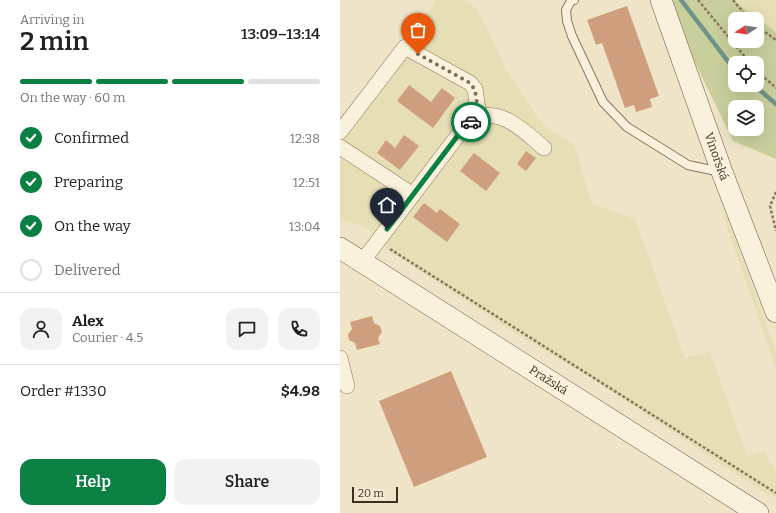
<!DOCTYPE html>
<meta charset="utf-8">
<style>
body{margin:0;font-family:Bitter,serif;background:#f2f2f2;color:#222;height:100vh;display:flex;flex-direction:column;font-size:15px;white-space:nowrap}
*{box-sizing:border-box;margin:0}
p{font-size:13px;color:#767676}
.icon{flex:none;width:22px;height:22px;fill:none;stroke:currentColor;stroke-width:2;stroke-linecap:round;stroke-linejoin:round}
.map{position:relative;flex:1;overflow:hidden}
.sheet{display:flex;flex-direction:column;background:#fff;width:340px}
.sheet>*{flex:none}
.needle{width:26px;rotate:258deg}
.fabs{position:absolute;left:388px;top:12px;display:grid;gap:8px}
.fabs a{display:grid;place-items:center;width:36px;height:36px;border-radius:8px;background:#fff;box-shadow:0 4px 16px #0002;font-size:20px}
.scale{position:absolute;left:12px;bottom:10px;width:46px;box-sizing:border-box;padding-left:4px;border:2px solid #3d2e20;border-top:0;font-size:11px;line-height:14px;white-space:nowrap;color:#3d2e20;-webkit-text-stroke:3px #f7eed8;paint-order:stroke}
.pin{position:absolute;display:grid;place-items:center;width:34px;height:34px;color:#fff;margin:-41px -17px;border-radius:50% 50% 50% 0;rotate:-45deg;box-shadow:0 0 4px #0007}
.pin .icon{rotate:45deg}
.courier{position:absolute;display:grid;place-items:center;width:40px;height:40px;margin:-20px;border:3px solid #0b8043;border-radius:50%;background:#fff;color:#222;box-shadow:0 1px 5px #0007}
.head em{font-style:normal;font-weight:600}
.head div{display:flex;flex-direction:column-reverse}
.head{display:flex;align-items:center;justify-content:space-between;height:68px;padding:0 20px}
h1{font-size:26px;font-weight:600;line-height:30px}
.bar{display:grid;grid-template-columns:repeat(4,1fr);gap:6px 4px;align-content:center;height:48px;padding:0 20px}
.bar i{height:5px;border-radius:3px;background:#e0e0e0}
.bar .current{background:#0b8043}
.bar p{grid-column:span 4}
.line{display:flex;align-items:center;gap:10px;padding:0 20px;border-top:1px solid #e0e0e0}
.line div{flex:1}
.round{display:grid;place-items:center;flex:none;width:42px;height:42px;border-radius:12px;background:#f2f2f2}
ol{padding:0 20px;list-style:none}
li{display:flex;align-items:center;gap:12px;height:44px}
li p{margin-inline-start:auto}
li .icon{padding:4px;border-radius:50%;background:#0b8043;color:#fff;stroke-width:4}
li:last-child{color:#767676}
li i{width:22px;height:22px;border:2px solid #e0e0e0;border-radius:50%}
.primary-button{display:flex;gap:8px;margin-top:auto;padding:8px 20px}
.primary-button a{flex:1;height:46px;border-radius:12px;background:#0b8043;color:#fff;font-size:16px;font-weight:600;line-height:46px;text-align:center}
.primary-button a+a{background:#f2f2f2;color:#222}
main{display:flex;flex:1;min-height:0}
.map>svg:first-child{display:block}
.farmland{fill:#e6deb5}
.green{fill:#c9cf9b;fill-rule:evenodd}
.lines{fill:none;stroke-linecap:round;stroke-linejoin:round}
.stream{stroke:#6f938a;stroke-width:4.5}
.building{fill:#cf9f7d}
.lane-casing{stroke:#8d765c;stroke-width:10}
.street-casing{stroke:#8d765c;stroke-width:16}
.secondary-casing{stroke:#6f573f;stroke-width:22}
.path{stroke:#8d765c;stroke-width:2.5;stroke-dasharray:3 2;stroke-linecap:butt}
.lane{stroke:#faf1dc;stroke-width:8}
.street{stroke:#faf1dc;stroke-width:15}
.secondary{stroke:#faf1dc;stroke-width:21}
.done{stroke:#7c6e5b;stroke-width:4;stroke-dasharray:0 7.2}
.route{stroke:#0b8043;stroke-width:5}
.labels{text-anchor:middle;stroke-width:4;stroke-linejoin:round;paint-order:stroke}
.street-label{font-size:12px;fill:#3d2e20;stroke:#f7eed8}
</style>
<main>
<section class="sheet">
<div class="head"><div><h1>2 min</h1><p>Arriving in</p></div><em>13:09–13:14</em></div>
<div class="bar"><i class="current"></i><i class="current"></i><i class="current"></i><i></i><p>On the way · 60 m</p></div>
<ol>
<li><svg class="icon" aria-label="check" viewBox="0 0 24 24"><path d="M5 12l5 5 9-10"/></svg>Confirmed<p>12:38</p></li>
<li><svg class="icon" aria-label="check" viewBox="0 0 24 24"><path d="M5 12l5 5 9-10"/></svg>Preparing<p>12:51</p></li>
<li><svg class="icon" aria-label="check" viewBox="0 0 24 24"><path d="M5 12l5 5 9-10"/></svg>On the way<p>13:04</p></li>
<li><i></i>Delivered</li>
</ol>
<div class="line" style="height:72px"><a class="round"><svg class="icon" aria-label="person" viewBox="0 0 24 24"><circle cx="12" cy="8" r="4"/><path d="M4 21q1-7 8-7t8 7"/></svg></a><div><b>Alex</b><p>Courier · 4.5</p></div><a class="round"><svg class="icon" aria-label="chat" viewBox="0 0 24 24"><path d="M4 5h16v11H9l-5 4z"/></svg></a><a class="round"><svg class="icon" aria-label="phone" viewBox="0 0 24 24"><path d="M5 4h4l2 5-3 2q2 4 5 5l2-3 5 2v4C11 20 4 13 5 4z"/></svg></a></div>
<div class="line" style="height:52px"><div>Order #1330</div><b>$4.98</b></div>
<div class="primary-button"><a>Help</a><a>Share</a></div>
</section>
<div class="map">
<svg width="436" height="513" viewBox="0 0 436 513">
<rect width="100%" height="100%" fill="#f0e4c8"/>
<g class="farmland">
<path d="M97 0H125L135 8 143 20 165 68 197 117 211 131 234 144 252 204 295 219 345 358 370 352 407 456 424 451 436 471V497L422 491 249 377 160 324 125 300 47 250 35 235 22 225 0 220V128L36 79Z"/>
<path d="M395 0H436V32L399 5Z"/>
<path d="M386 214 436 350V369L383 216Z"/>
</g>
<path class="green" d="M330 0H395L399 5 436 32V159L393 141 352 56ZM395 19H417V41H395ZM395 63H417V85H395ZM395 107H417V129H395Z"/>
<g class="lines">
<g class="stream">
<path d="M341 0 390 64 395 69"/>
<path d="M414 85 436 104"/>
</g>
</g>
<g class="building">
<path d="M287 6 319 96 310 99 312 107 296 112 294 105 285 108 262 43 256 45 247 20Z"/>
<path d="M69 85 91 102 102 88 115 98 93 128 57 101Z"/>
<path d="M64 135 79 146 60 170 37 153 46 140 55 148Z"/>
<path d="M186 151 196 158 186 171 177 164Z"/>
<path d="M134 153 160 173 146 191 120 171Z"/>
<path d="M84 203 97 213 100 209 120 224 107 242 73 217Z"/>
<path d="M32 316 34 323 40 326 42 332 38 338 40 344 17 350 15 343 9 340 8 334 12 329 10 322Z"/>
<path d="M111 371 147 457 74 487 39 401Z"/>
</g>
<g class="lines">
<g class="lane-casing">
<path id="lane" d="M234 0 231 1 226 10 227 21 232 36 263 102 287 127 348 165 381 172"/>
</g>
<g class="street-casing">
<g id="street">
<path d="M0 132 65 47 130 83 135 89 139 117"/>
<path d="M0 147 73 195"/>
<path d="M22 262 122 130C127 125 132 119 139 117 164 109 187 134 204 148"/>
<path d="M0 358 7 386"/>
</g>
</g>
<g class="secondary-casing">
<g id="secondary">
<path id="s1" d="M321 0 382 172 436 312"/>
<path id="s2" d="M0 248 418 513"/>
</g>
</g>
<g class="path">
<path d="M358 0 410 63"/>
<path d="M393 0 409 19"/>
<path d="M417 26 436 40"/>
<path d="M417 71 436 88"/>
<path d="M436 192 430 206 436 231"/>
<path d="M50 249 436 493"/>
</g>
<use href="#lane" class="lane"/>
<use href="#street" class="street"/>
<use href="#secondary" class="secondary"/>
</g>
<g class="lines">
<path class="done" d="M78 54 130 83 135 90 139 117 131 122"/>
<path class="route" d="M47 229 122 130 131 122"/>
</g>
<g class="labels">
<g class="street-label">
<text dy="4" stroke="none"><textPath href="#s1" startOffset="166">Vinořská</textPath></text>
<text dy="4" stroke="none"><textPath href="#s2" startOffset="247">Pražská</textPath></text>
</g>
</g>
</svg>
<div class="fabs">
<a><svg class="needle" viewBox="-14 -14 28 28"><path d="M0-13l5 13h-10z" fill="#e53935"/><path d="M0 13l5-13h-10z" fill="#767676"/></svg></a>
<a><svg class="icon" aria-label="locate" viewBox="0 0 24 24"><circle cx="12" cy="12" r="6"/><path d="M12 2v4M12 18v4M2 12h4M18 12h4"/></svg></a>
<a><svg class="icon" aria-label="layers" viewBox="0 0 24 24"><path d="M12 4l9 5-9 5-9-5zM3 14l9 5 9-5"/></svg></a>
</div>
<div class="scale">20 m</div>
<div class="pin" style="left:78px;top:54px;background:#ea580c"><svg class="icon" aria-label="bag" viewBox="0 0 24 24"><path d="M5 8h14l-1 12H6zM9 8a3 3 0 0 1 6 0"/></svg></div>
<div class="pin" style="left:47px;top:229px;background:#1f2937"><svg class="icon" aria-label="home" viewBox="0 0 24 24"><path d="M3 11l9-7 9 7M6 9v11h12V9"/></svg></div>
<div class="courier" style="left:131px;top:122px"><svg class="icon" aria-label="car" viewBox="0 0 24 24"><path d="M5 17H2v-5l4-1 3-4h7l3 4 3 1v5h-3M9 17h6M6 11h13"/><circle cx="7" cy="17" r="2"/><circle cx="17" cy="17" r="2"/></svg></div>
</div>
</main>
